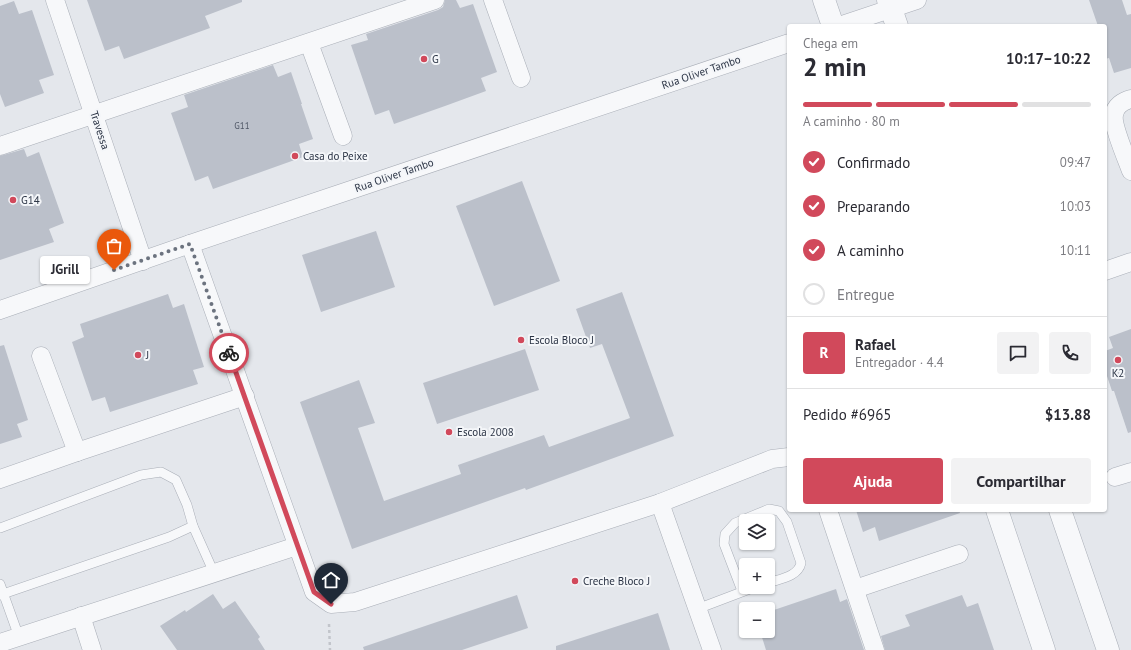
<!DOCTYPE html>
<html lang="pt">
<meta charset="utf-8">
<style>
body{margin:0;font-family:"PT Sans",sans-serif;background:#f2f2f3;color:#2b2b33;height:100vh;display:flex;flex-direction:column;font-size:15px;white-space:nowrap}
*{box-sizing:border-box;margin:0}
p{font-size:13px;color:#7c7c81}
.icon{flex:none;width:22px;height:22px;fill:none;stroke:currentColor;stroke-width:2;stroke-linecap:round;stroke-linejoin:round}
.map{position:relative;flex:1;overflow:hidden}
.drawer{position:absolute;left:787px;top:24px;width:320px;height:488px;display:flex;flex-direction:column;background:#fff;border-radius:4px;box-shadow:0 1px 3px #0004}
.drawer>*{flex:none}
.tools{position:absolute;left:739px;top:514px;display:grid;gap:8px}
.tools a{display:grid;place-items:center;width:36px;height:36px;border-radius:4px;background:#fff;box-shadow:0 1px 3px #0004;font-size:20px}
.pin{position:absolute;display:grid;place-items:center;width:34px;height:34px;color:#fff;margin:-41px -17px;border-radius:50% 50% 50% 0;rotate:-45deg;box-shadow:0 0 4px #0007}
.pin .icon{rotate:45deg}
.courier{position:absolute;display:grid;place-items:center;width:40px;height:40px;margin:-20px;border:3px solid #d1495b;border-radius:50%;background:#fff;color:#222;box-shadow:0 1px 5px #0007}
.bubble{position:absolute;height:28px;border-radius:4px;background:#fff;box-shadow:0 1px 3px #0004;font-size:13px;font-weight:700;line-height:28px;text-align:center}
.head em{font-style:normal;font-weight:700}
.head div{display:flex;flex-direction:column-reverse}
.head{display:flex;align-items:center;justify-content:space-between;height:68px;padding:0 16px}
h1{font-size:26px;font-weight:700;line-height:30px}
.bar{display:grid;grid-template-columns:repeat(4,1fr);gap:6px 4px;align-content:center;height:48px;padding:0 16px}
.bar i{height:5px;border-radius:3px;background:#e1e1e2}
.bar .selected{background:#d1495b}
.bar p{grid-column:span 4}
.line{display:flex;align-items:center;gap:10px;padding:0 16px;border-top:1px solid #e1e1e2}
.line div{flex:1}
.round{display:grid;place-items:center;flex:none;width:42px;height:42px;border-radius:4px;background:#f2f2f3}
ol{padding:0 16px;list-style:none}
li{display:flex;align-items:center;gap:12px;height:44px}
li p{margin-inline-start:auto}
li .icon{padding:4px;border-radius:50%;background:#d1495b;color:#fff;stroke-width:4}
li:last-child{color:#7c7c81}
li i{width:22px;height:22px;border:2px solid #e1e1e2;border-radius:50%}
.button{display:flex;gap:8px;margin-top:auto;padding:8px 16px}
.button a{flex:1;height:46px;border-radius:4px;background:#d1495b;color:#fff;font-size:16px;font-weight:700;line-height:46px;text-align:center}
.button a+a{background:#f2f2f3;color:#2b2b33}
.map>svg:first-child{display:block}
.building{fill:#bbc0ca}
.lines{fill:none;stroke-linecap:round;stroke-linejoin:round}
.service-casing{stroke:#a9aeb7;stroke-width:10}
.minor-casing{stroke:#a9aeb7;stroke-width:19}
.tertiary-casing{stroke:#a9aeb7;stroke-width:23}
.path{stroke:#c2c5cb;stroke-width:2.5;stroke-dasharray:3 3;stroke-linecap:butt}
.service{stroke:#f7f8fa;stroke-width:9}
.minor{stroke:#f7f8fa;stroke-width:18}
.tertiary{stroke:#f7f8fa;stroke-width:22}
.done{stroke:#6c737f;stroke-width:4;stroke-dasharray:0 7.2}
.route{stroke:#d1495b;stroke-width:5}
.poi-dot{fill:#d1495b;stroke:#f4f6f9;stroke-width:1.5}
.labels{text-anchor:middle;stroke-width:4;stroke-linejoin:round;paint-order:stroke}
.number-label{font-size:9px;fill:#4f5766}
.poi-label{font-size:11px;fill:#2b3445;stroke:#f4f6f9;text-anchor:start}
.street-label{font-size:11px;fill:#2b3445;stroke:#f4f6f9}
</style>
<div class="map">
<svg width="1131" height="650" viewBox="0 0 1131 650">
<rect width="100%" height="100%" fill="#e4e7ec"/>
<g class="building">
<path d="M87 0H242V2L205 16 210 28 124 59 119 46 105 51Z"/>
<path d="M445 0H456L460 8 473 4 497 72 481 78 486 91 445 106 394 124 389 110 375 115 351 45 368 40 366 34 438 10 443 7Z"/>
<path d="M1089 0H1122L1127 15 1131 14V68L1114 73 1109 58 1105 59V26H1098Z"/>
<path d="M14 1 19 14 32 10 54 75 39 80 44 93 5 107 0 94V6Z"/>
<path d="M273 65 278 77 291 72 302 104H301L313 139 299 144 303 157 213 189 208 176 195 181 171 113 188 107 184 95Z"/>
<path d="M24 149 27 157 39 152 64 223 49 229 54 242 0 260V156Z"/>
<path d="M522 181 560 281 494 306 456 206Z"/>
<path d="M376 231 395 287 321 312 302 255Z"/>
<path d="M622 292 674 436 526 490 525 488 352 549 300 402 359 380 375 423 358 428 384 501 461 474 458 465 544 435 549 447 630 418 602 344 590 348 576 309Z"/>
<path d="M168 294 173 308 184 304 204 367 193 370 198 384 110 412 105 397 92 401 82 372 72 342 84 337 80 324Z"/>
<path d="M1131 329V432L1128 433 1114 391H1112L1105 370V351L1113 348 1109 337Z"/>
<path d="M4 345 28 420 17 424 22 437 0 444V346Z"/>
<path d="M525 349 539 390 437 424 423 383Z"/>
<path d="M856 510H959L960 513 879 541 875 527 863 532Z"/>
<path d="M836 589 840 602 847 599 864 650H766L760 631H775L768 612Z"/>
<path d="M213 594 223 609 235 601 260 637 258 639 265 650H177L160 626 185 610 186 612Z"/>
<path d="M517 595 528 628 462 650H364L363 647Z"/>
<path d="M962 595 967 607 978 603 994 650H885L881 636 910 626 905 615Z"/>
<path d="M658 613 670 650H556V646Z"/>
</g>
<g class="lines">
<g class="service-casing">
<g id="service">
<path d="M0 528 141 475 161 472 176 480 187 505 193 526 214 573"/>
<path d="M0 584 19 637"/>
<path d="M742 591 724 544 725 534 735 523 769 509 779 511 787 522 801 563C798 577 779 579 768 583"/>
<path d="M0 595 169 537 193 526"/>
<path d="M697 609 755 587"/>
</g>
</g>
<g class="minor-casing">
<g id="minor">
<path d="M55 0 143 261"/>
<path d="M493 0 521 78"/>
<path d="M839 26 917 0"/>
<path d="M309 43 343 136"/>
<path d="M1131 99C1123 101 1115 106 1114 115 1112 125 1127 160 1131 171"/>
<path d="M0 146 435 0"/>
<path d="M190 244 314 592 331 604 355 602 660 503 772 459 789 457"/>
<path d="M1105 271 1131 262"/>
<path d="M0 310 190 244 789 43"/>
<path d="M41 356 77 452"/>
<path d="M1115 477 1131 472"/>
<path d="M0 479 77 452 245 396"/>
<path d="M660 503 712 650"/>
<path d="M828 510 875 650"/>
<path d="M855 589 959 554"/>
<path d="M81 616 92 650"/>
<path d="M0 643 297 546"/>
</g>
</g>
<g class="tertiary-casing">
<g id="tertiary">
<path d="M824 0 833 26"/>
<path d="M888 0 897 26"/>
<path d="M997 510 1044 650"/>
<path d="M1060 510 1108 650"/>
</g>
</g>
<path class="path" d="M329 624 330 650"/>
<use href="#service" class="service"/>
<use href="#minor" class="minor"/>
<use href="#tertiary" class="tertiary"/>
</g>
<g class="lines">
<path class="done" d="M114 270 190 244 229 353"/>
<path class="route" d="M229 353 314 592 331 604"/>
</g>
<g class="poi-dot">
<circle cx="424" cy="59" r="4"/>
<circle cx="295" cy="156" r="4"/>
<circle cx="13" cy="200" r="4"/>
<circle cx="521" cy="340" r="4"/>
<circle cx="138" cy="355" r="4"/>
<circle cx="1118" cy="360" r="4"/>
<circle cx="449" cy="432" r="4"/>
<circle cx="575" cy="581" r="4"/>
</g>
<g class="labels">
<g class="number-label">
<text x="242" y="129">G11</text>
</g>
<g class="poi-label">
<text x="432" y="63">G</text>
<text x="303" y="160">Casa do Peixe</text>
<text x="21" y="204">G14</text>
<text x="529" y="344">Escola Bloco J</text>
<text x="146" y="359">J</text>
<text x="1118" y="377" text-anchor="middle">K2</text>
<text x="457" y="436">Escola 2008</text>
<text x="583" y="585">Creche Bloco J</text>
</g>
<g class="street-label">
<text transform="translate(701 72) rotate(-19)" y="4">Rua Oliver Tambo</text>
<text transform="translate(100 130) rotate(72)" y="4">Travessa</text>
<text transform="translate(394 175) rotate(-19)" y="4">Rua Oliver Tambo</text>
</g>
</g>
</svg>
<div class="tools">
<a><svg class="icon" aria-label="layers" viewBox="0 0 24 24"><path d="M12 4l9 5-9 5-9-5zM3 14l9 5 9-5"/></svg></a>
<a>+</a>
<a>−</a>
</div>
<div class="pin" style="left:114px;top:270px;background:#ea580c"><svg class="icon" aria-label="bag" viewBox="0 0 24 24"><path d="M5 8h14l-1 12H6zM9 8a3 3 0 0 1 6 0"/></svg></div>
<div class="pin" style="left:331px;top:604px;background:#1f2937"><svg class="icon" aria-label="home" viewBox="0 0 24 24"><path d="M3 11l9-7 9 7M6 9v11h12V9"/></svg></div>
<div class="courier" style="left:229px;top:353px"><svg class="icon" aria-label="bike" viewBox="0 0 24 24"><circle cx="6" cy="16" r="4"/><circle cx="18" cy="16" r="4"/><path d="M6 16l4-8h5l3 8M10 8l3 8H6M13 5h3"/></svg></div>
<div class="bubble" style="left:40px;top:256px;width:50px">JGrill</div>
<section class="drawer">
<div class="head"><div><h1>2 min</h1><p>Chega em</p></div><em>10:17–10:22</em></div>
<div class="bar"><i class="selected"></i><i class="selected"></i><i class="selected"></i><i></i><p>A caminho · 80 m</p></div>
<ol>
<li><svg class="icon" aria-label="check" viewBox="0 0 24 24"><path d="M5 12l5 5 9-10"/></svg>Confirmado<p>09:47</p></li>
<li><svg class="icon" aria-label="check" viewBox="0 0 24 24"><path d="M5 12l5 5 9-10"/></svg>Preparando<p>10:03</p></li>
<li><svg class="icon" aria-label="check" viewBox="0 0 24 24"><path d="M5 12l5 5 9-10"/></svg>A caminho<p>10:11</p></li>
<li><i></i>Entregue</li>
</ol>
<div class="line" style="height:72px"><b class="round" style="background:#d1495b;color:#fff">R</b><div><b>Rafael</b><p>Entregador · 4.4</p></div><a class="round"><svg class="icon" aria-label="chat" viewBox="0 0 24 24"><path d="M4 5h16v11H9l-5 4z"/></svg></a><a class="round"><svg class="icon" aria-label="phone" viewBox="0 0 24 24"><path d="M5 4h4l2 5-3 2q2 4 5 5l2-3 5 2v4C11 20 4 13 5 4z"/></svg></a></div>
<div class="line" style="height:52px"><div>Pedido #6965</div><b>$13.88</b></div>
<div class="button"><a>Ajuda</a><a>Compartilhar</a></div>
</section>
</div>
